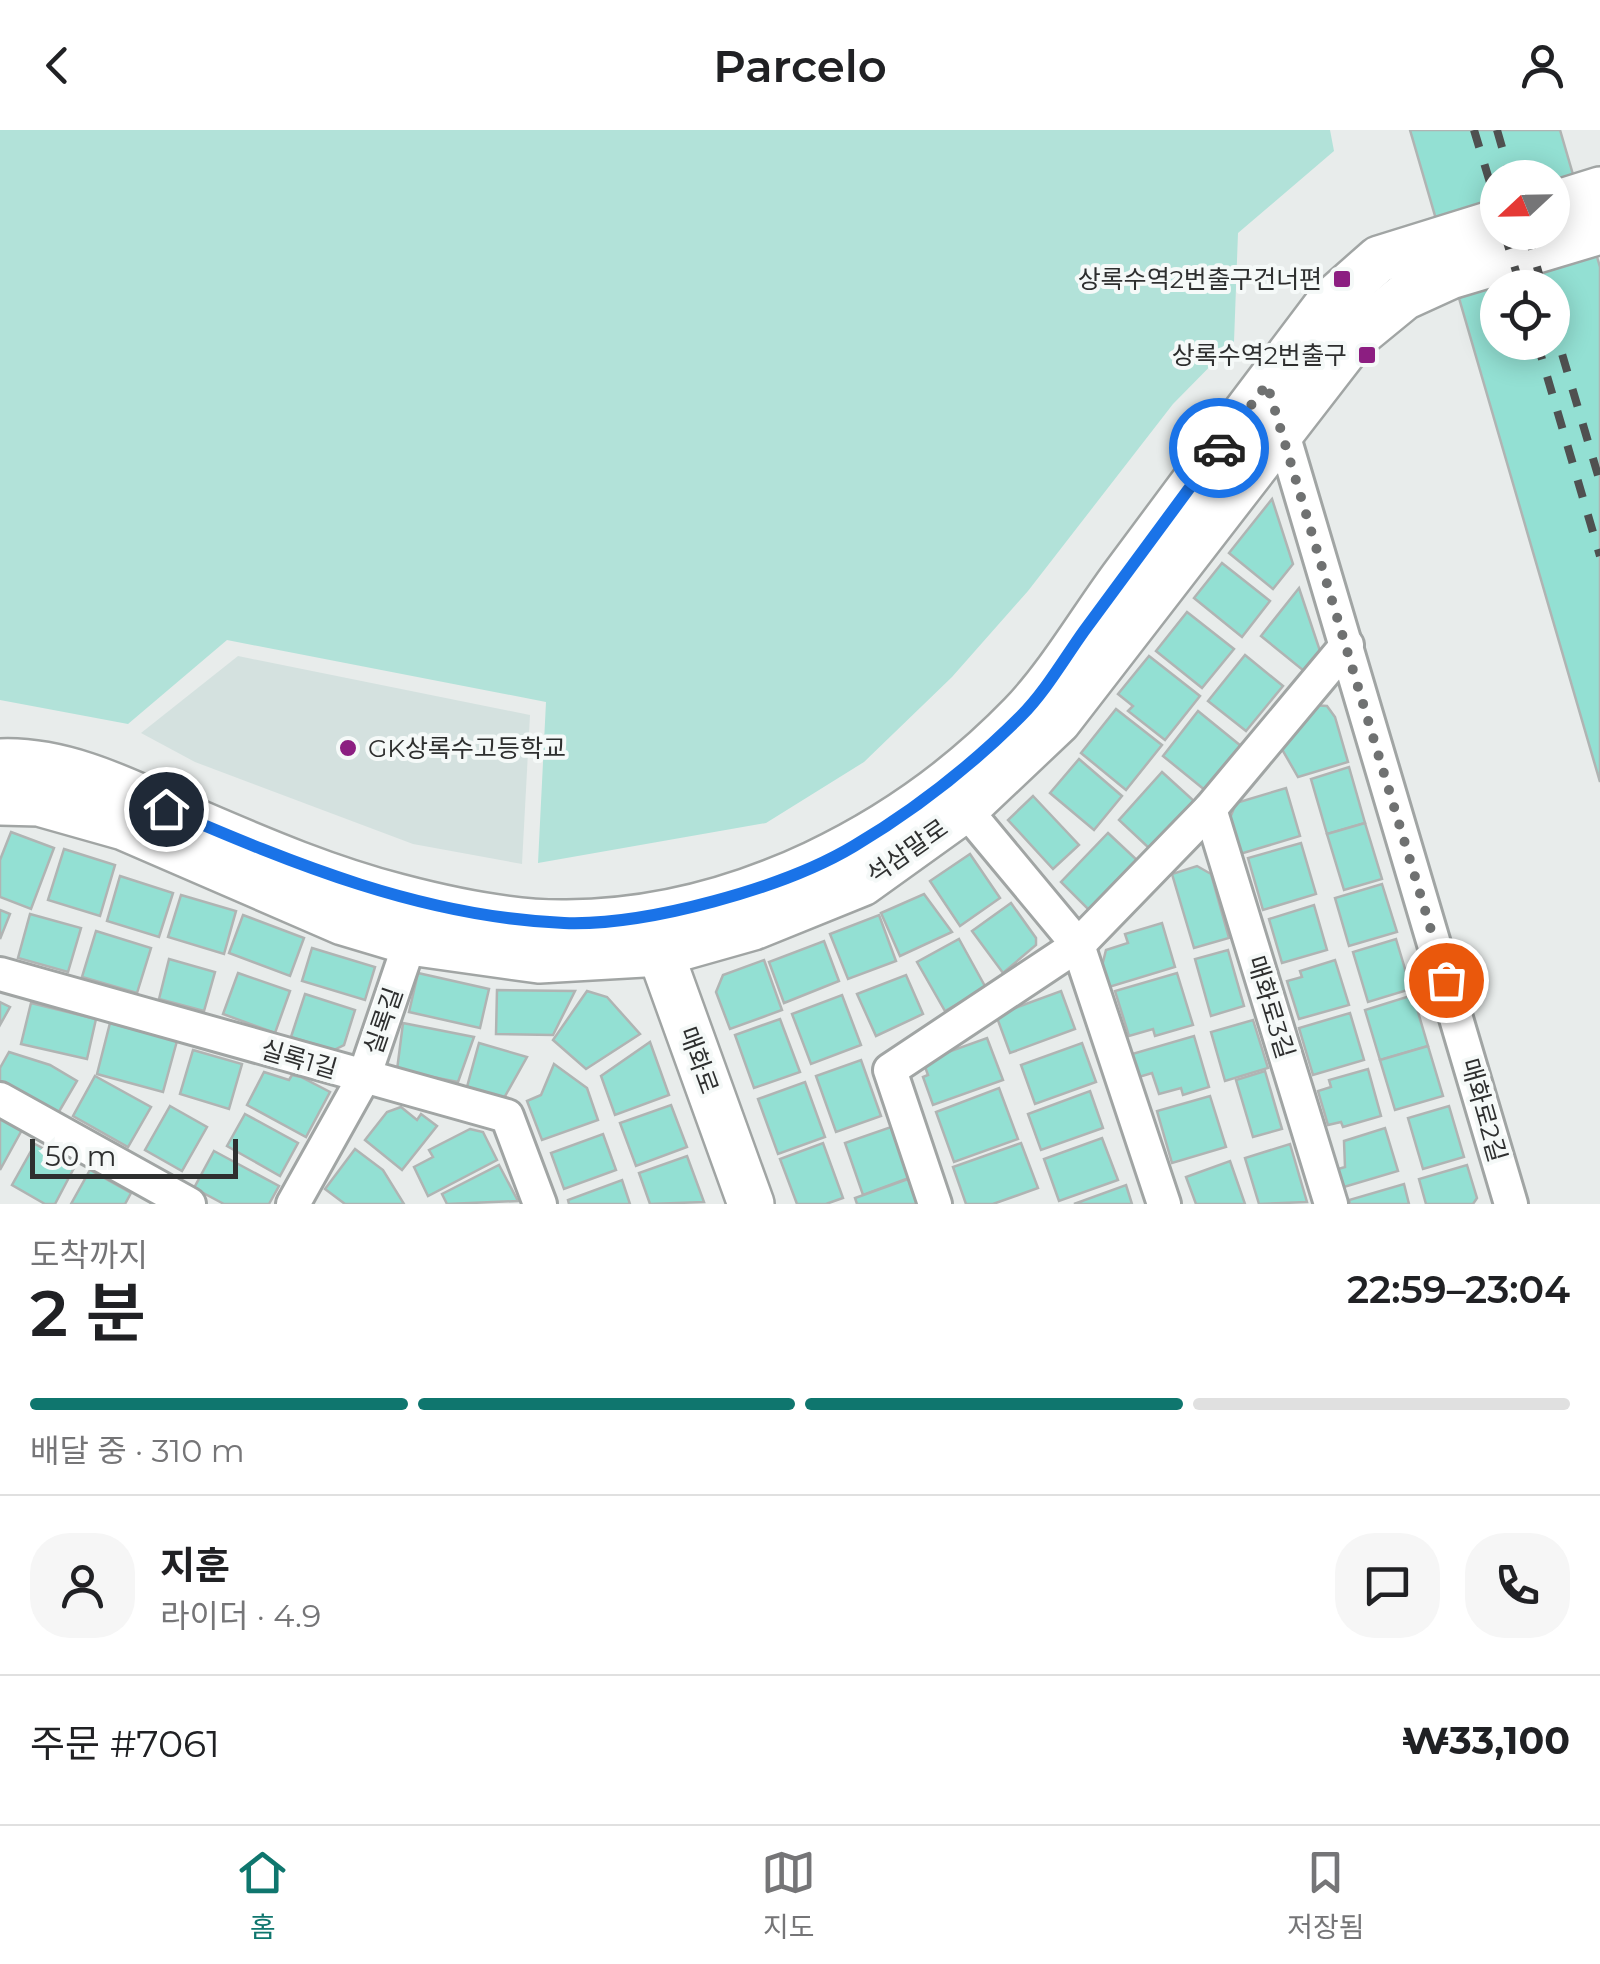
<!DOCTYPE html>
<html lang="ko">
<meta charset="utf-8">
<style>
body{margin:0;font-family:Montserrat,"Noto Sans KR",sans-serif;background:#f6f6f6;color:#202124;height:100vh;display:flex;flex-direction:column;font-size:38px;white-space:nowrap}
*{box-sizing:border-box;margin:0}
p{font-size:32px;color:#757577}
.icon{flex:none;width:55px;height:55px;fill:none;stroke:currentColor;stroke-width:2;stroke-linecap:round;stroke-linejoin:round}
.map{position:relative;height:1074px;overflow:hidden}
.details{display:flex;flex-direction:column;background:#fff;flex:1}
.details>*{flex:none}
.needle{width:65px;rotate:248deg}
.buttons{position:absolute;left:1480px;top:30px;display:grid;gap:20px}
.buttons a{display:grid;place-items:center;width:90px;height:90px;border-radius:50%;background:#fff;box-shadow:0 5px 25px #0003;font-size:50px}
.scale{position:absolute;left:30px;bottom:25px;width:208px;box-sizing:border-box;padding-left:10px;border:5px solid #2e2f2f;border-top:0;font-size:28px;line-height:35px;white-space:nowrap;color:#2e2f2f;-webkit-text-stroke:8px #f5f9f8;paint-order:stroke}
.pin{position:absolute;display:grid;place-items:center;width:85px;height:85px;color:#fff;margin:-42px;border:5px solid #fff;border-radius:50%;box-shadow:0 2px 10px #0007}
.courier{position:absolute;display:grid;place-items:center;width:100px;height:100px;margin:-50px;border:8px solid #1a73e8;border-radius:50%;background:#fff;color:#222;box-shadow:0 2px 12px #0007}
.summary em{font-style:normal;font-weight:600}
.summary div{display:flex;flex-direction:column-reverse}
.summary{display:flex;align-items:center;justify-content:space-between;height:170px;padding:0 30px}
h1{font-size:65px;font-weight:600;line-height:75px}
.bar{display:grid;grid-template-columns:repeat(4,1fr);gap:15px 10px;align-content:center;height:120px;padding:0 30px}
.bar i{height:12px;border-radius:8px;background:#e0e0e0}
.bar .active{background:#0f766e}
.bar p{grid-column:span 4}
.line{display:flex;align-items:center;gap:25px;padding:0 30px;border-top:2px solid #e0e0e0}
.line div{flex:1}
.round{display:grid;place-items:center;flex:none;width:105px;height:105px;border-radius:40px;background:#f6f6f6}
header{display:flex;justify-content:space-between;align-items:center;height:130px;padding:0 30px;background:#fff;font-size:45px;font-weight:600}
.menu{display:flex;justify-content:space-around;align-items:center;height:140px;border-top:2px solid #e0e0e0;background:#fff;font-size:28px;color:#757577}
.menu a{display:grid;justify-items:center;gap:5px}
.menu .active{color:#0f766e}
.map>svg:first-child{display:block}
.built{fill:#d4e1df}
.green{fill:#b2e2d9}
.building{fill:#93e0d3;stroke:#b0b4b3;stroke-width:2.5;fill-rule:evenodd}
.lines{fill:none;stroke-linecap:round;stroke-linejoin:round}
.street-casing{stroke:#a1a5a4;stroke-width:38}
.secondary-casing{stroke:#a1a5a4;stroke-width:50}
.street{stroke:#fff;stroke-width:32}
.secondary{stroke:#fff;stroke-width:45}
.rail{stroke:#4f5050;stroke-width:8;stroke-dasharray:18 18;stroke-linecap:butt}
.done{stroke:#6f7171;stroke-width:10;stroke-dasharray:0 18}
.route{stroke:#1a73e8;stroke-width:12}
.poi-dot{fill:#8c1e81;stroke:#f5f9f8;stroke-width:4}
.labels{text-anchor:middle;stroke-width:8;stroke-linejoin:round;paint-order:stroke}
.poi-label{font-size:25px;fill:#2e2f2f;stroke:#f5f9f8;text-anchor:end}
.street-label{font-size:25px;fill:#2e2f2f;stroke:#f5f9f8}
</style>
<header><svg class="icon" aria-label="back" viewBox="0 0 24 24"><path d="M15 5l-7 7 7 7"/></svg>Parcelo<svg class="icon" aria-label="person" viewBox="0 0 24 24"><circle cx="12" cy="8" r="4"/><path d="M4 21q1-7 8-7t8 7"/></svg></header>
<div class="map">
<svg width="1600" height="1074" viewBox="0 0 1600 1074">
<rect width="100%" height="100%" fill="#e8eceb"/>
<path class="built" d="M238 526 530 585 522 734 413 714 195 632 141 603Z"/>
<path class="green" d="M0 0H1330L1334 21 1238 103 1234 212 1173 274 1028 461 952 547 864 632 766 693 538 733 546 572 227 510 128 594 0 570Z"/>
<g class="building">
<path d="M1410 0H1560L1600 137V652ZM1498 48H1552V102H1498ZM1498 158H1552V212H1498Z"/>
<path d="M1272 369 1293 434 1273 459 1229 423Z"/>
<path d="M1222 433 1270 471 1242 507 1194 468Z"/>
<path d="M1299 458 1320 521 1315 533 1304 541 1261 506Z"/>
<path d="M1187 482 1234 519 1202 558 1156 521Z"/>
<path d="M1245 525 1283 556 1246 601 1208 571Z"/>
<path d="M1149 526 1200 566 1165 610 1128 581 1133 576 1118 564Z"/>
<path d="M1311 575 1327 576 1335 587 1348 632 1298 647 1279 614Z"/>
<path d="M1116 579 1162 615 1126 660 1081 623Z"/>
<path d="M1198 581 1241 616 1206 661 1163 626Z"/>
<path d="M1079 629 1122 666 1094 700 1050 663Z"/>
<path d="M1349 637 1365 693 1327 704 1311 649Z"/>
<path d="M1162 642 1194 671 1150 719 1119 690Z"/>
<path d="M1286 658 1300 706 1240 724 1230 688 1236 673Z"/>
<path d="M1033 666 1079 715 1053 739 1008 690Z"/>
<path d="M1365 693 1382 749 1344 760 1327 704Z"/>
<path d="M11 702 54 718 31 779 0 767V730Z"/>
<path d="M1108 703 1138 731 1090 781 1061 752Z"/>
<path d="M1301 713 1316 764 1263 780 1248 728Z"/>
<path d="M64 719 115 735 100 786 48 770Z"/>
<path d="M970 724 1000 768 960 796 930 751Z"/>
<path d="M1197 736 1211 744 1229 808 1194 818 1172 744Z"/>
<path d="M120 746 173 763 159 807 107 791Z"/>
<path d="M1382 754 1397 802 1349 816 1335 768Z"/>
<path d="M924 764 952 802 900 826 881 783Z"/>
<path d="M181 765 236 781 224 824 168 807Z"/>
<path d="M1011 773 1036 808V815L1003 843 972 801Z"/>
<path d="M1314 775 1327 820 1282 833 1269 789Z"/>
<path d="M0 780 10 784 0 809Z"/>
<path d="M30 784 81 798 68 842 18 828Z"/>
<path d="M243 785 304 808 290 846 229 823Z"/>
<path d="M879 785 896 831 848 849 830 804Z"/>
<path d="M1162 793 1175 837 1109 857 1102 836 1106 820 1128 813 1125 804Z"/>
<path d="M96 801 151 818 137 863 82 847Z"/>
<path d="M959 809 986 858 945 881 917 832Z"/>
<path d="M1396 809 1411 859 1368 872 1353 822Z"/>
<path d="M824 811 839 851 784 873 769 832Z"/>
<path d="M312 818 375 837 365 870 302 851Z"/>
<path d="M1228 820 1244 876 1211 886 1195 829Z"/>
<path d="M169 829 215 842 204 881 159 869Z"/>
<path d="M764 830 782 880 730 899 716 862 723 845Z"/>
<path d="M1335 830 1349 875 1299 889 1287 851 1302 847 1300 841Z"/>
<path d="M238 843 290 861 275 903 223 884Z"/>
<path d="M418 843 489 859 480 898 409 882Z"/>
<path d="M1177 843 1193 895 1155 906 1153 899 1129 906 1115 861Z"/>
<path d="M906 845 923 884 876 906 857 864Z"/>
<path d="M497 860 575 861 553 905 496 904Z"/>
<path d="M587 861 607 867 640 904 586 939 553 910Z"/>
<path d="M1061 861 1075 899 1010 923 996 885Z"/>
<path d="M305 864 355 880 344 915 334 920 291 907Z"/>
<path d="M842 865 861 915 811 934 792 884Z"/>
<path d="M1413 865 1428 916 1380 930 1365 880Z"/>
<path d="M0 872 10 877 0 895Z"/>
<path d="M31 873 96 889 87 929 21 914Z"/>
<path d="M1350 883 1364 930 1313 945 1299 898Z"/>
<path d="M780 889 800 942 754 958 735 905Z"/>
<path d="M1253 890 1268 938 1225 951 1211 902Z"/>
<path d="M110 893 177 911 163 962 97 944Z"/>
<path d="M403 893 474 907 458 952 397 940Z"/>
<path d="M1194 906 1209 957 1183 965 1181 958 1159 964 1152 943 1139 947 1132 924Z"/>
<path d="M987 908 1003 950 933 975 923 947 928 945 923 931Z"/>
<path d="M650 912 669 965 615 985 601 946Z"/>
<path d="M479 913 527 927 504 968 467 957Z"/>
<path d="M1082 913 1096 952 1035 974 1021 935Z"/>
<path d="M1428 916 1443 966 1395 980 1380 930Z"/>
<path d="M193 920 242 934 229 979 180 964Z"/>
<path d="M9 922 50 935 77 951 57 985 0 951V938Z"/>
<path d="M861 930 881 986 836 1002 816 946Z"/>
<path d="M554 934 587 958 598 990 542 1010 527 971 541 965Z"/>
<path d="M1368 939 1381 986 1343 997 1341 992 1328 995 1318 961 1331 957 1329 950Z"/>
<path d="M1265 941 1282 999 1253 1007 1236 950Z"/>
<path d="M264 942 289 950 292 945 301 947 330 962 306 1007 247 975Z"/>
<path d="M95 946 151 977 128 1017 73 986Z"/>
<path d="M805 952 825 1007 778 1024 758 969Z"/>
<path d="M999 958 1018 1009 954 1032 936 982Z"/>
<path d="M1090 961 1103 998 1041 1020 1028 984Z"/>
<path d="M1210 966 1226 1017 1172 1033 1157 981Z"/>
<path d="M671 975 687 1017 636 1036 620 993Z"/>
<path d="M170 976 207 997 182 1041 145 1020Z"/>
<path d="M1449 976 1464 1027 1423 1039 1408 988Z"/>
<path d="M401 977 417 990 421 984 437 996 402 1040 365 1010 387 982Z"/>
<path d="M245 984 298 1013 280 1046 227 1016Z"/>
<path d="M0 986 23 998 0 1040Z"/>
<path d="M891 997 909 1048 863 1065 845 1013Z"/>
<path d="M1385 998 1398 1041 1344 1057 1338 1039 1345 1037 1344 1011Z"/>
<path d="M470 999 483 1002 497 1030 428 1066 414 1037 433 1027 429 1020Z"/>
<path d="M603 1004 616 1040 564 1059 551 1023Z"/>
<path d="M1102 1008 1118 1050 1059 1071 1044 1029Z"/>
<path d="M823 1013 843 1068 826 1074H797L780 1029Z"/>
<path d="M1021 1013 1038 1058 993 1074H966L953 1037Z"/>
<path d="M35 1014 75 1036 55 1074H45L12 1055Z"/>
<path d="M1290 1014 1307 1072 1259 1074 1245 1028Z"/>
<path d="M355 1019 383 1040 404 1074H345L325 1059Z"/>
<path d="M214 1021 279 1056 269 1074H224L194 1058Z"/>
<path d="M687 1026 704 1072 650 1074 639 1043Z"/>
<path d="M1230 1031 1245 1074H1196L1186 1047Z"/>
<path d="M499 1035 518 1071 447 1074 442 1064Z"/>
<path d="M1467 1035 1477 1068 1473 1074H1426L1419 1049Z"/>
<path d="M90 1040 131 1063 125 1074H71Z"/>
<path d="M908 1049 917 1074H857L855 1068Z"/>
<path d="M622 1050 630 1074H569L568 1070Z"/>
<path d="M1404 1054 1409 1074H1350L1349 1070Z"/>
<path d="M1126 1055 1132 1074H1074Z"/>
</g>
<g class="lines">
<g class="street-casing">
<g id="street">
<path d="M1278 287 1511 1074"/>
<path d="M965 679 1078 815 1164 1074"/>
<path d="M1210 679 1331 1074"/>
<path d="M0 844 507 986 540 1074"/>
<path d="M0 969 189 1074"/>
<path d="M293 1074 364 947 410 812"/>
<path d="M935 1074 890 940 1078 815 1210 679 1347 515"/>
</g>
</g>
<g class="secondary-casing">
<g id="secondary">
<path d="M1552 75 1600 60"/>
<path d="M0 632C70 629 138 667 200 694 265 722 329 749 398 767 451 781 512 794 567 793 737 792 905 706 1022 585 1060 545 1090 493 1123 448 1191 356 1259 265 1328 174L1379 129 1498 92"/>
<path d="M0 672 39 673 124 697 343 792 410 812 539 830 661 823 753 797 862 753 965 679 1058 591 1354 208 1404 167 1450 146 1600 101"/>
<path d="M651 797 751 1074"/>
</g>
</g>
<use href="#street" class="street"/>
<use href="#secondary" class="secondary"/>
<g class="rail">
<path d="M1474 0 1498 79"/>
<path d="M1497 0 1511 48"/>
<path d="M1504 102 1521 158"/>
<path d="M1527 102 1543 158"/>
<path d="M1552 190 1600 352"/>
<path d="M1537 212 1600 426"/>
</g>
</g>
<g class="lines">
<path class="done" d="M1219 318 1267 254 1446 850"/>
<path class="route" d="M166 679C294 734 422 787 564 793 646 796 784 758 854 716 913 681 972 635 1021 586 1045 562 1064 529 1084 501 1129 440 1174 379 1219 318"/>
</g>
<g class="poi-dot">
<rect x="1332" y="139" width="20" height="20" rx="5"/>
<rect x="1357" y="215" width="20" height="20" rx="5"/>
<circle cx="348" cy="618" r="10"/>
</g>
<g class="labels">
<g class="poi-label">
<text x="1322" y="158">상록수역2번출구건너편</text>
<text x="1347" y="234">상록수역2번출구</text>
<text x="368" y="627" text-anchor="start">GK상록수고등학교</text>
</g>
<g class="street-label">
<text transform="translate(907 721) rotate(-35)" y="9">석삼말로</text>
<text transform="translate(1271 877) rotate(73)" y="9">매화로3길</text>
<text transform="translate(383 891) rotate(-71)" y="9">실록길</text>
<text transform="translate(299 929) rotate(16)" y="9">실록1길</text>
<text transform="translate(699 930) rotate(70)" y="9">매화로</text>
<text transform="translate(1484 980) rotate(74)" y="9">매화로2길</text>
</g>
</g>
</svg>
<div class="buttons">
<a><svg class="needle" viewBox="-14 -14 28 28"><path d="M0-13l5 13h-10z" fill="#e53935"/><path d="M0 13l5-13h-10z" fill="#757577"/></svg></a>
<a><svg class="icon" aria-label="locate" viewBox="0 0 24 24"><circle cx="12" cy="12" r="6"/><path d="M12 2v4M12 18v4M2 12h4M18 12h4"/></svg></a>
</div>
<div class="scale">50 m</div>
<div class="pin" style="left:1446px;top:850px;background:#ea580c"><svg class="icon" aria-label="bag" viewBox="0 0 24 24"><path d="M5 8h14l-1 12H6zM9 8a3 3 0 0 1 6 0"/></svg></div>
<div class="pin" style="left:166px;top:679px;background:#1f2937"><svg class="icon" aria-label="home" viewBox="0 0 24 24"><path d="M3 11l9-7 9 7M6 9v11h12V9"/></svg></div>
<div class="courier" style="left:1219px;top:318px"><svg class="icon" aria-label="car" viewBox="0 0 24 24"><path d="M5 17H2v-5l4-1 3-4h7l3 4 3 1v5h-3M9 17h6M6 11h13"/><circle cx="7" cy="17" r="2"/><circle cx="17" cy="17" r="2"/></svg></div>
</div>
<section class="details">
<div class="summary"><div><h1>2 분</h1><p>도착까지</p></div><em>22:59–23:04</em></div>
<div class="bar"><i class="active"></i><i class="active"></i><i class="active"></i><i></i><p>배달 중 · 310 m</p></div>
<div class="line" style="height:180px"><a class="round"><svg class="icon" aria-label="person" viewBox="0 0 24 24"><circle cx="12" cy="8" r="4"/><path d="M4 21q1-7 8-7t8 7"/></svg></a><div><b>지훈</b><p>라이더 · 4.9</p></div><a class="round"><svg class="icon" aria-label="chat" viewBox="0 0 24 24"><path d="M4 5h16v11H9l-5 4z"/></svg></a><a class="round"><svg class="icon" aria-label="phone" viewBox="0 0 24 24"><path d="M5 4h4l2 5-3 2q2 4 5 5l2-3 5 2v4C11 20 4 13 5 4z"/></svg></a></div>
<div class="line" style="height:130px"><div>주문 #7061</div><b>₩33,100</b></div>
</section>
<nav class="menu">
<a class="active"><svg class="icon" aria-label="home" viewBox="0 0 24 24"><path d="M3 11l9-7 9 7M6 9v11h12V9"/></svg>홈</a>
<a><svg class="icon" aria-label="map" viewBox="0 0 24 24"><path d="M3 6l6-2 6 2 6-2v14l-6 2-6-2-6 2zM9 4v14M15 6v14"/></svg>지도</a>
<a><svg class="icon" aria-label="saved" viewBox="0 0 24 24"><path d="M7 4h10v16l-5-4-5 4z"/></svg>저장됨</a>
</nav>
